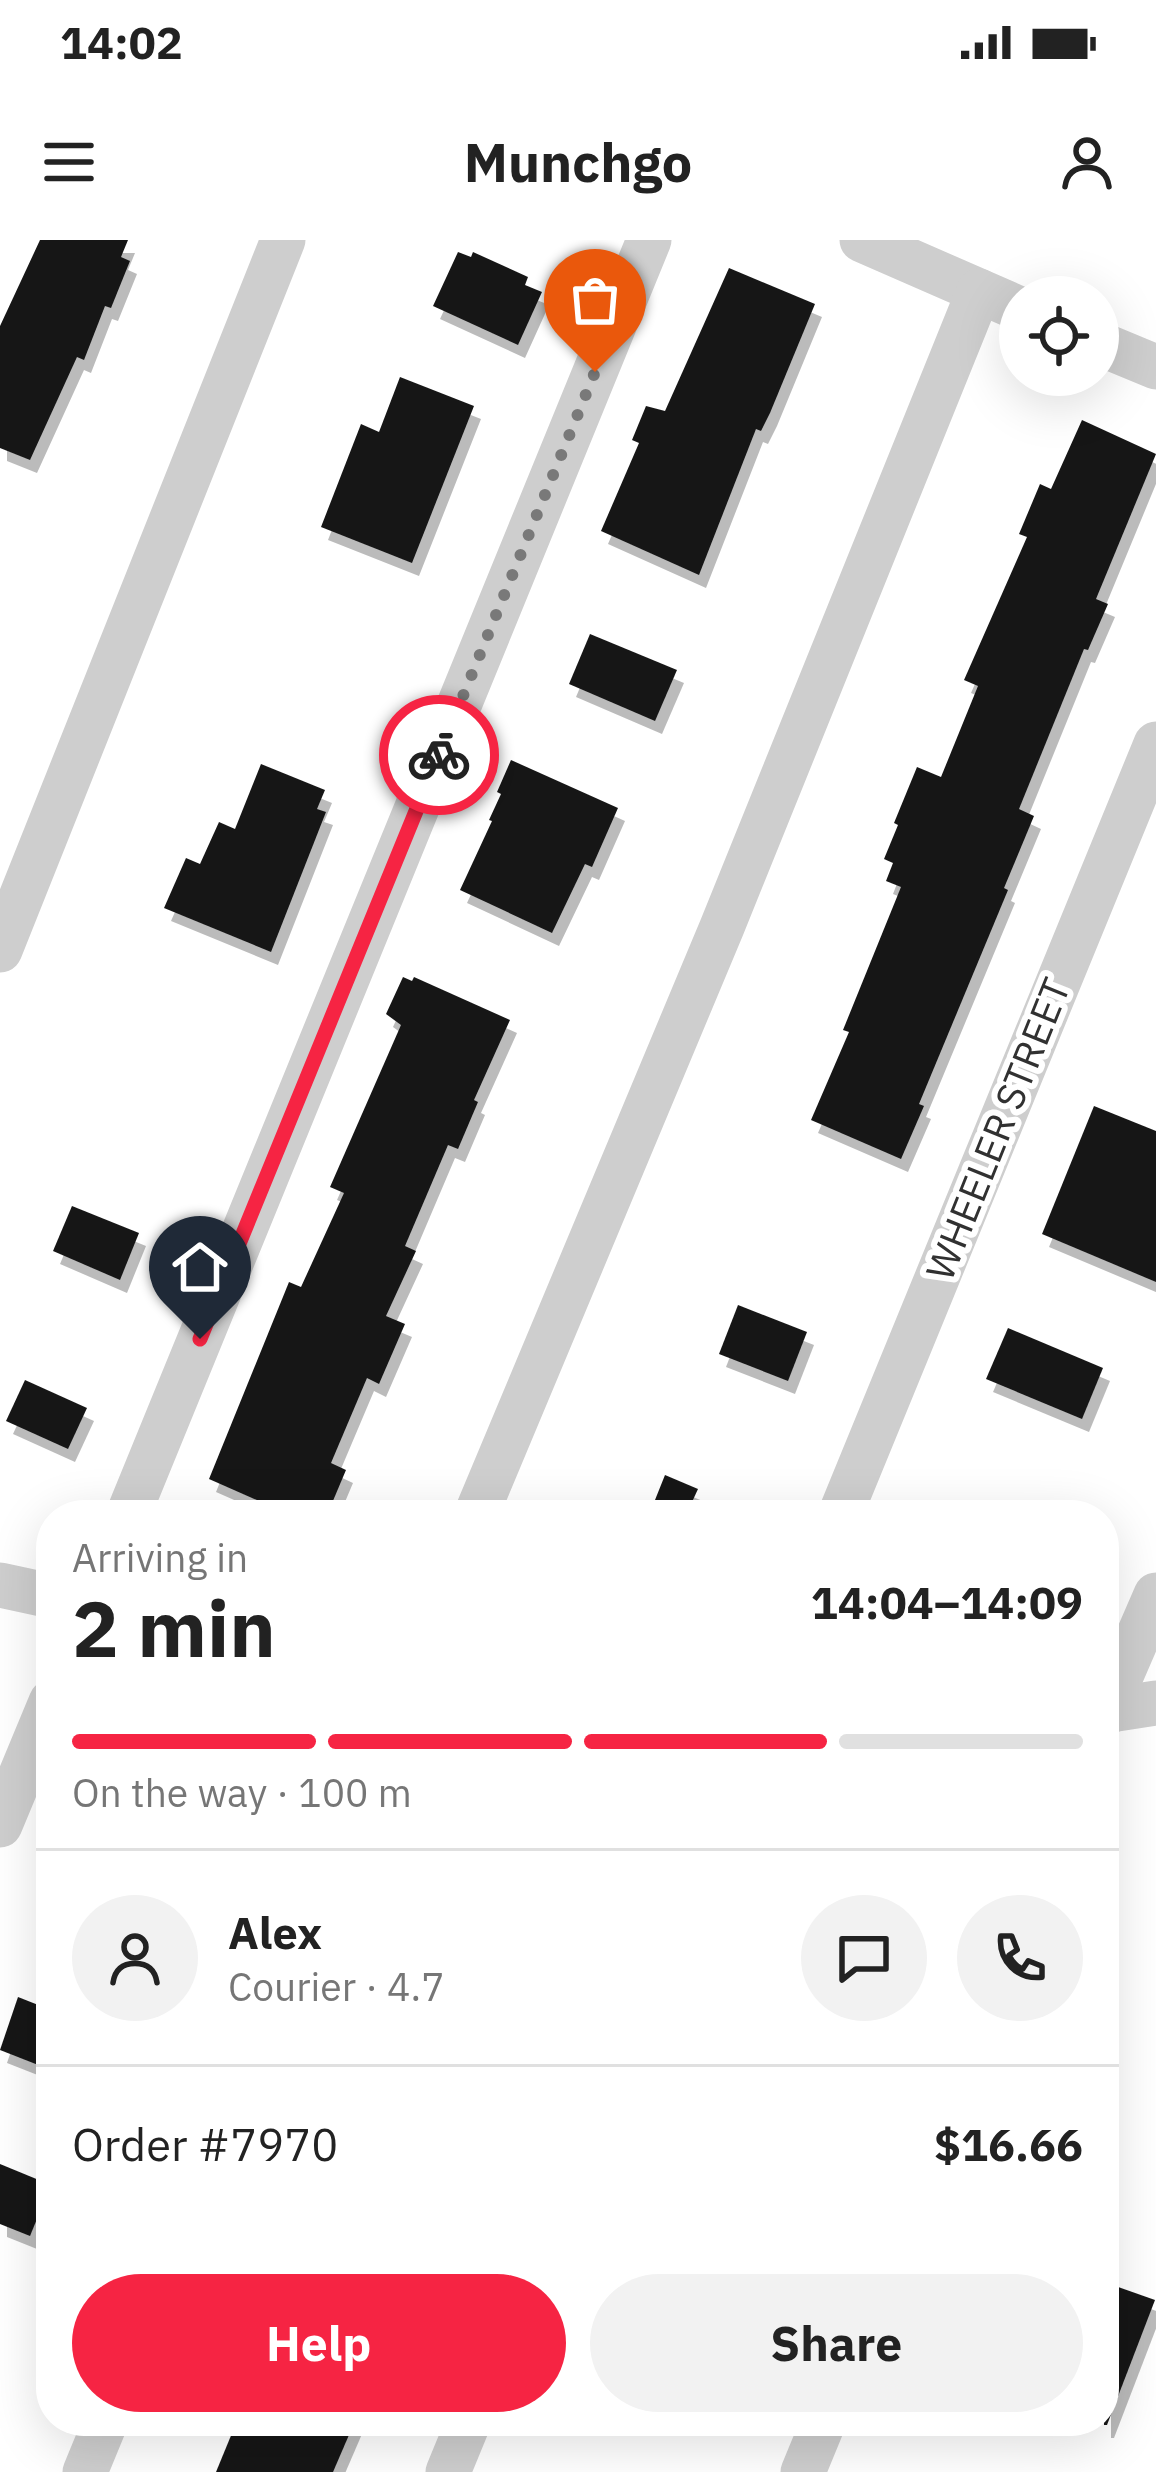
<!DOCTYPE html>
<meta charset="utf-8">
<style>
body{margin:0;font-family:"IBM Plex Sans",sans-serif;background:#f2f2f2;color:#222;height:100vh;display:flex;flex-direction:column;font-size:45px;white-space:nowrap}
*{box-sizing:border-box;margin:0}
p{font-size:39px;color:#767676}
.icon{flex:none;width:66px;height:66px;fill:none;stroke:currentColor;stroke-width:2;stroke-linecap:round;stroke-linejoin:round}
.map{position:relative;flex:1;overflow:hidden}
.panel{position:absolute;left:36px;top:1260px;width:1083px;height:936px;display:flex;flex-direction:column;background:#fff;border-radius:48px;box-shadow:0 12px 48px #0002}
.panel>*{flex:none}
.tools{position:absolute;left:999px;top:36px;display:grid;gap:24px}
.tools a{display:grid;place-items:center;width:120px;height:120px;border-radius:50%;background:#fff;box-shadow:0 12px 48px #0002;font-size:60px}
.pin{position:absolute;display:grid;place-items:center;width:102px;height:102px;color:#fff;margin:-123px -51px;border-radius:50% 50% 50% 0;rotate:-45deg;box-shadow:0 0 12px #0007}
.pin .icon{rotate:45deg}
.courier{position:absolute;display:grid;place-items:center;width:120px;height:120px;margin:-60px;border:9px solid #f62443;border-radius:50%;background:#fff;color:#222;box-shadow:0 3px 15px #0007}
.overview em{font-style:normal;font-weight:700}
.overview div{display:flex;flex-direction:column-reverse}
.overview{display:flex;align-items:center;justify-content:space-between;height:204px;padding:0 36px}
h1{font-size:78px;font-weight:700;line-height:90px}
.bar{display:grid;grid-template-columns:repeat(4,1fr);gap:18px 12px;align-content:center;height:144px;padding:0 36px}
.bar i{height:15px;border-radius:9px;background:#e0e0e0}
.bar .on{background:#f62443}
.bar p{grid-column:span 4}
.line{display:flex;align-items:center;gap:30px;padding:0 36px;border-top:3px solid #e0e0e0}
.line div{flex:1}
.round{display:grid;place-items:center;flex:none;width:126px;height:126px;border-radius:63px;background:#f2f2f2}
.action{display:flex;gap:24px;margin-top:auto;padding:24px 36px}
.action a{flex:1;height:138px;border-radius:72px;background:#f62443;color:#fff;font-size:48px;font-weight:700;line-height:138px;text-align:center}
.action a+a{background:#f2f2f2;color:#222}
.status{display:flex;justify-content:space-between;align-items:center;height:84px;padding:0 60px;background:#fff;direction:ltr}
.status svg{height:33px;fill:currentColor}
header{display:flex;justify-content:space-between;align-items:center;height:156px;padding:0 36px;background:#fff;font-size:54px;font-weight:700}
.map>svg:first-child{display:block}
.building{fill:#181818;filter:url(#shadow)}
.lines{fill:none;stroke-linecap:round;stroke-linejoin:round}
.minor{stroke:#cecece;stroke-width:45}
.done{stroke:#797979;stroke-width:12;stroke-dasharray:0 21.6}
.route{stroke:#f62443;stroke-width:15}
.labels{text-anchor:middle;stroke-width:12;stroke-linejoin:round;paint-order:stroke}
.street-label{font-size:39px;fill:#313131;stroke:#fff}
</style>
<div class="status"><b>14:02</b><svg viewBox="0 0 49 12"><path d="M0 12V9h3v3zM5 12V6h3v6zM10 12V3h3v9zM15 12V0h3v12zM26 1h20v11H26zM47 4h2v5h-2z"/></svg></div>
<header><svg class="icon" aria-label="menu" viewBox="0 0 24 24"><path d="M4 6h16M4 12h16M4 18h16"/></svg>Munchgo<svg class="icon" aria-label="person" viewBox="0 0 24 24"><circle cx="12" cy="8" r="4"/><path d="M4 21q1-7 8-7t8 7"/></svg></header>
<div class="map">
<svg width="1156" height="2232" viewBox="0 0 1156 2232">
<defs>
<filter id="shadow"><feDropShadow dx="7" dy="13" stdDeviation="0" flood-color="#0004"/></filter>
</defs>
<rect width="100%" height="100%" fill="#fff"/>
<g class="building">
<path d="M40 0H128L121 17 130 21 111 68 105 66 84 120 77 117 30 220 0 208V86Z"/>
<path d="M458 12 471 17 473 12 528 37 525 45 542 52 518 105 433 66Z"/>
<path d="M729 28 815 64 770 173 761 191 756 189 699 335 601 291 639 203 632 200 646 166 665 171Z"/>
<path d="M400 137 474 166 412 323 321 287 361 184 379 192Z"/>
<path d="M1082 180 1156 214 1096 359 1108 364 1088 410 1084 409 1019 569 1034 576 1004 648 1008 650 919 864 924 866 901 919 811 880 849 792 843 790 901 647 886 641 893 623 884 619 898 585 894 583 917 527 941 537 978 446 964 440 1027 297 1019 294 1040 244 1051 249Z"/>
<path d="M590 394 677 430 655 481 569 444Z"/>
<path d="M511 520 618 568 592 627 585 624 552 693 460 650 492 581 489 580 501 554 497 552Z"/>
<path d="M261 524 325 550 317 569 326 572 271 712 164 668 186 618 200 624 219 582 235 589Z"/>
<path d="M403 737 412 741 414 737 510 780 474 860 478 862 458 909 448 905 405 1006 416 1011 386 1076 405 1084 379 1144 367 1138 331 1223 346 1230 327 1275H291L209 1239 289 1042 301 1047 344 953 330 947 401 785 386 774Z"/>
<path d="M1094 866 1156 891V1042L1042 994Z"/>
<path d="M72 966 139 993 120 1040 53 1011Z"/>
<path d="M738 1065 807 1092 788 1141 719 1114Z"/>
<path d="M1008 1088 1103 1128 1082 1179 986 1139Z"/>
<path d="M25 1140 87 1168 68 1209 6 1181Z"/>
<path d="M665 1235 698 1249 686 1275H649Z"/>
<path d="M18 1757 51 1770V1830L0 1810Z"/>
<path d="M0 1924 51 1945 30 1996 0 1984Z"/>
<path d="M1104 2042 1155 2060 1107 2185H1104Z"/>
<path d="M237 2181H355L333 2232H216Z"/>
</g>
<g class="lines">
<g class="minor">
<path d="M862 0 1020 69"/>
<path d="M1098 103 1156 127"/>
<path d="M0 710 283 0"/>
<path d="M128 1275 649 0"/>
<path d="M476 1275 722 687 979 51"/>
<path d="M840 1275 1156 504"/>
<path d="M0 1345 51 1356"/>
<path d="M1104 1471 1156 1463"/>
<path d="M1104 1475 1156 1355"/>
<path d="M0 1585 51 1462"/>
<path d="M85 2232 106 2181"/>
<path d="M448 2232 469 2181"/>
<path d="M803 2232 824 2181"/>
</g>
</g>
<g class="lines">
<path class="done" d="M439 515 595 132"/>
<path class="route" d="M200 1099 439 515"/>
</g>
<g class="labels">
<g class="street-label">
<text transform="translate(998 889) rotate(-68)" y="14">WHEELER STREET</text>
</g>
</g>
</svg>
<div class="tools">
<a><svg class="icon" aria-label="locate" viewBox="0 0 24 24"><circle cx="12" cy="12" r="6"/><path d="M12 2v4M12 18v4M2 12h4M18 12h4"/></svg></a>
</div>
<div class="pin" style="left:595px;top:132px;background:#ea580c"><svg class="icon" aria-label="bag" viewBox="0 0 24 24"><path d="M5 8h14l-1 12H6zM9 8a3 3 0 0 1 6 0"/></svg></div>
<div class="pin" style="left:200px;top:1099px;background:#1f2937"><svg class="icon" aria-label="home" viewBox="0 0 24 24"><path d="M3 11l9-7 9 7M6 9v11h12V9"/></svg></div>
<div class="courier" style="left:439px;top:515px"><svg class="icon" aria-label="bike" viewBox="0 0 24 24"><circle cx="6" cy="16" r="4"/><circle cx="18" cy="16" r="4"/><path d="M6 16l4-8h5l3 8M10 8l3 8H6M13 5h3"/></svg></div>
<section class="panel">
<div class="overview"><div><h1>2 min</h1><p>Arriving in</p></div><em>14:04–14:09</em></div>
<div class="bar"><i class="on"></i><i class="on"></i><i class="on"></i><i></i><p>On the way · 100 m</p></div>
<div class="line" style="height:216px"><a class="round"><svg class="icon" aria-label="person" viewBox="0 0 24 24"><circle cx="12" cy="8" r="4"/><path d="M4 21q1-7 8-7t8 7"/></svg></a><div><b>Alex</b><p>Courier · 4.7</p></div><a class="round"><svg class="icon" aria-label="chat" viewBox="0 0 24 24"><path d="M4 5h16v11H9l-5 4z"/></svg></a><a class="round"><svg class="icon" aria-label="phone" viewBox="0 0 24 24"><path d="M5 4h4l2 5-3 2q2 4 5 5l2-3 5 2v4C11 20 4 13 5 4z"/></svg></a></div>
<div class="line" style="height:156px"><div>Order #7970</div><b>$16.66</b></div>
<div class="action"><a>Help</a><a>Share</a></div>
</section>
</div>
